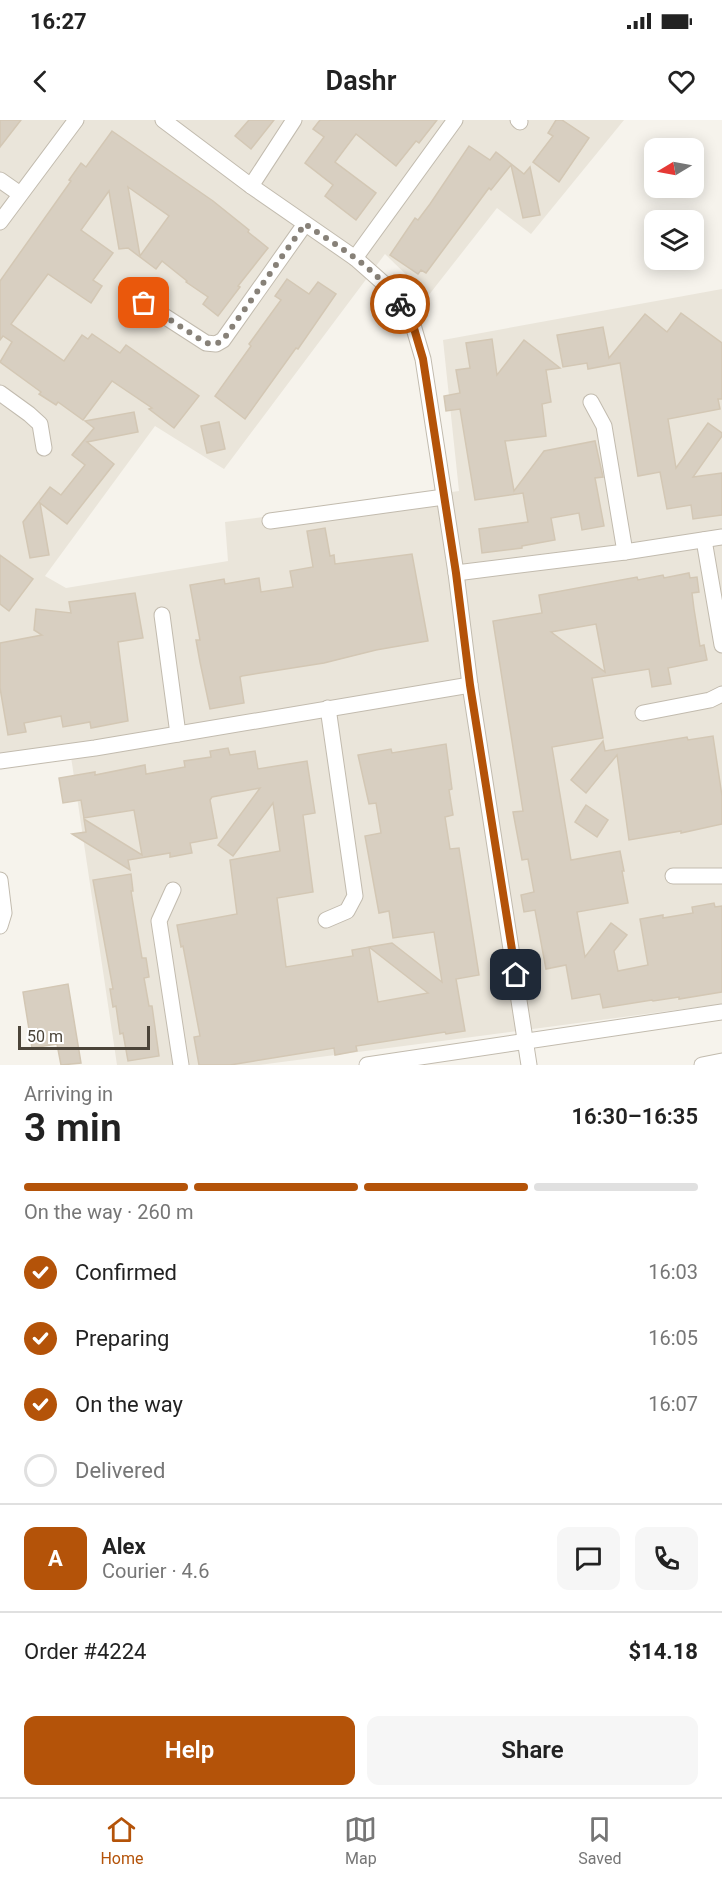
<!DOCTYPE html>
<meta charset="utf-8">
<style>
body{margin:0;font-family:Roboto,sans-serif;background:#f6f6f6;color:#222;height:100vh;display:flex;flex-direction:column;font-size:22px;white-space:nowrap}
*{box-sizing:border-box;margin:0}
p{font-size:20px;color:#767676}
.icon{flex:none;width:33px;height:33px;fill:none;stroke:currentColor;stroke-width:2;stroke-linecap:round;stroke-linejoin:round}
.map{position:relative;height:945px;overflow:hidden}
.details{display:flex;flex-direction:column;background:#fff;flex:1}
.details>*{flex:none}
.needle{width:39px;rotate:260deg}
.fabs{position:absolute;left:644px;top:18px;display:grid;gap:12px}
.fabs a{display:grid;place-items:center;width:60px;height:60px;border-radius:12px;background:#fff;box-shadow:0 3px 15px #0003;font-size:30px}
.scale{position:absolute;left:18px;bottom:15px;width:132px;box-sizing:border-box;padding-left:6px;border:3px solid #4b4439;border-top:0;font-size:16px;line-height:21px;white-space:nowrap;color:#4b4439;-webkit-text-stroke:4px #fff;paint-order:stroke}
.pin{position:absolute;display:grid;place-items:center;width:51px;height:51px;color:#fff;margin:-26px;border-radius:12px;box-shadow:0 3px 9px #0006}
.courier{position:absolute;display:grid;place-items:center;width:60px;height:60px;margin:-30px;border:4px solid #b45309;border-radius:50%;background:#fff;color:#222;box-shadow:0 2px 8px #0007}
.head em{font-style:normal;font-weight:600}
.head div{display:flex;flex-direction:column-reverse}
.head{display:flex;align-items:center;justify-content:space-between;height:102px;padding:0 24px}
h1{font-size:39px;font-weight:600;line-height:45px}
.bar{display:grid;grid-template-columns:repeat(4,1fr);gap:9px 6px;align-content:center;height:72px;padding:0 24px}
.bar i{height:8px;border-radius:4px;background:#e0e0e0}
.bar .active{background:#b45309}
.bar p{grid-column:span 4}
.line{display:flex;align-items:center;gap:15px;padding:0 24px;border-top:2px solid #e0e0e0}
.line div{flex:1}
.round{display:grid;place-items:center;flex:none;width:63px;height:63px;border-radius:12px;background:#f6f6f6}
ol{padding:0 24px;list-style:none}
li{display:flex;align-items:center;gap:18px;height:66px}
li p{margin-inline-start:auto}
li .icon{padding:6px;border-radius:50%;background:#b45309;color:#fff;stroke-width:4}
li:last-child{color:#767676}
li i{width:33px;height:33px;border:3px solid #e0e0e0;border-radius:50%}
.cta{display:flex;gap:12px;margin-top:auto;padding:12px 24px}
.cta a{flex:1;height:69px;border-radius:12px;background:#b45309;color:#fff;font-size:24px;font-weight:600;line-height:69px;text-align:center}
.cta a+a{background:#f6f6f6;color:#222}
.status{display:flex;justify-content:space-between;align-items:center;height:42px;padding:0 30px;background:#fff;direction:ltr}
.status svg{height:16px;fill:currentColor}
header{display:flex;justify-content:space-between;align-items:center;height:78px;padding:0 24px;background:#fff;font-size:27px;font-weight:600}
.menu{display:flex;justify-content:space-around;align-items:center;height:84px;border-top:2px solid #e0e0e0;background:#fff;font-size:16px;color:#767676}
.menu a{display:grid;justify-items:center;gap:3px}
.menu .active{color:#b45309}
.map>svg:first-child{display:block}
.residential{fill:#eae5da}
.building{fill:#d8cfc1;stroke:#d3c7b4;stroke-width:1.5;fill-rule:evenodd}
.lines{fill:none;stroke-linecap:round;stroke-linejoin:round}
.street-casing{stroke:#c2bbae;stroke-width:17}
.street{stroke:#fff;stroke-width:15}
.done{stroke:#878178;stroke-width:6;stroke-dasharray:0 10.8}
.route{stroke:#b45309;stroke-width:8}
</style>
<div class="status"><b>16:27</b><svg viewBox="0 0 49 12"><path d="M0 12V9h3v3zM5 12V6h3v6zM10 12V3h3v9zM15 12V0h3v12zM26 1h20v11H26zM47 4h2v5h-2z"/></svg></div>
<header><svg class="icon" aria-label="back" viewBox="0 0 24 24"><path d="M15 5l-7 7 7 7"/></svg>Dashr<svg class="icon" aria-label="heart" viewBox="0 0 24 24"><path d="M12 20l-8-8c-3-5 5-10 8-4 3-6 11-1 8 4z"/></svg></header>
<div class="map">
<svg width="722" height="945" viewBox="0 0 722 945">
<rect width="100%" height="100%" fill="#f6f3ec"/>
<path class="residential" d="M0 0H624L531 114 497 88 428 176 385 134 224 349 155 306 45 456 66 468 228 441 225 402 459 371 443 220 722 169V884L259 945H117L70 630 0 644Z"/>
<g class="building">
<path d="M0 0H21L0 27Z"/>
<path d="M249 0H274L251 29 235 16Z"/>
<path d="M320 0H437L419 23 416 21 396 46 356 14 335 42 376 73 356 100 325 76 333 65 305 43 324 17 313 9Z"/>
<path d="M556 0H562L589 18 559 62 533 42 553 16 548 13Z"/>
<path d="M112 11 213 81 249 110 248 112 268 128 238 166 240 167 218 196 203 184 208 177 186 162 187 161 162 141 156 149 128 128 119 129 109 71 81 110 113 133 93 160 102 166 91 183 48 154 11 204 64 241 82 215 88 219 92 214 120 233 126 225 199 276 174 308 149 289 152 288 112 261 83 300 58 282 56 285 39 274 41 272 0 242 12 222 3 216 0 220V161L71 61 69 60 81 43 86 47ZM128 67 169 96 140 136Z"/>
<path d="M469 26 490 40 496 32 524 54 530 47 540 95 523 98 511 45 491 70 489 68 426 153 421 150 418 154 390 135 415 98 418 100 430 84Z"/>
<path d="M287 159 309 174 318 162 336 174 298 229 296 228 245 299 215 276 251 226 249 224 281 180 275 176Z"/>
<path d="M681 193 722 223V279H718L720 289 668 299 676 348 708 303 722 313V316L693 357 722 353V395L693 399 691 385 667 389 660 352 638 356 620 243 588 249 587 243 563 247 557 215 603 207 609 238 645 194 667 212Z"/>
<path d="M492 219 497 255 524 220 560 248 546 250 551 282 542 284 546 316 505 321 514 371 544 331 595 321 603 357 595 358 604 406 582 410 579 393 551 398 555 420 522 426V428L482 433 479 409 528 402 523 373 475 380 460 289 446 291 444 276 460 273 456 250 470 248 466 223Z"/>
<path d="M134 292 138 312 87 322 114 344 67 404 40 383 49 435 30 438 23 402 50 367 61 375 85 345 72 335 94 308 85 301Z"/>
<path d="M219 302 225 329 207 333 201 306Z"/>
<path d="M325 408 330 436 334 435 335 444 412 434 428 521 376 530 324 543 242 556 240 557 244 583 210 589 200 542 196 520H200L190 465 224 459 225 464 259 458 261 472 293 467 290 451 313 447 307 411Z"/>
<path d="M0 435 33 459 9 491 0 484Z"/>
<path d="M689 453 690 458 697 457 699 472 692 473 694 489 700 526 704 525 707 540 668 548 671 564 652 567 649 549 592 558 603 618 552 627 571 740 620 731 624 751H622L628 783 577 792 585 837 611 803 627 815 614 831 618 851 648 845 640 799 663 795V798L693 793 692 787 714 783 715 787 722 786V872L679 879V877L653 881 652 880 603 888 600 874 572 879 566 845 546 849 535 790 524 792 521 775 534 772 528 739 522 740 513 692 523 691 493 501 542 493 539 475 637 457 638 460 663 455 664 458ZM596 504 605 552 551 512Z"/>
<path d="M135 473 143 518 118 522 128 601 91 608 90 602 63 607 61 596 24 603 26 612 8 615 0 568V523L42 515 34 510 36 489 71 493 69 482Z"/>
<path d="M713 616 722 676V704L681 713V711L629 720 617 635 586 673 571 660 603 621 605 631 687 617 688 620Z"/>
<path d="M446 624 452 669 449 670 453 695 445 697 450 729 459 728 479 855 456 859 465 911 446 914 445 912 356 926 357 931 335 935 334 928 230 945H199L194 917 200 916 183 826 181 827 177 805 237 794 230 740 280 731 273 683 233 736 218 725 260 668 212 677 210 680 217 718 190 723 192 733 170 737V733L128 740 130 750 72 714 86 712 84 699 142 735 134 690 84 698 81 680 63 683 59 658 95 652V655L145 645 146 654 185 647 184 641 211 637 210 631 228 628 230 635 255 631 258 649 307 641 315 693 303 695 313 772 277 778 286 847 353 836 352 830 369 827 378 882 428 873 369 827 392 823 442 862 434 812 393 818 389 791 379 793 365 716 381 713 376 683 369 684 358 635 391 629 392 633Z"/>
<path d="M586 685 608 700 597 717 575 702Z"/>
<path d="M131 754 133 771H131L142 838H146L149 857 144 858 149 886H152L159 936 128 941 123 913 120 914 116 886 113 887 110 869H113L93 760Z"/>
<path d="M68 864 81 943 61 945 57 924 32 928 23 872Z"/>
</g>
<g class="lines">
<g class="street-casing">
<g id="street">
<path d="M163 0 251 66 355 138 390 169 413 205 423 239 456 453 470 565 529 945"/>
<path d="M518 0 520 2"/>
<path d="M0 60 20 74"/>
<path d="M251 66 294 0"/>
<path d="M0 102 76 0"/>
<path d="M355 138 455 0"/>
<path d="M144 183 206 223 216 224 223 220 305 104"/>
<path d="M0 273 29 294 40 304 44 328"/>
<path d="M591 282 604 306 625 432"/>
<path d="M270 401 444 377"/>
<path d="M704 420 722 525"/>
<path d="M456 453 625 432 722 417"/>
<path d="M162 495 178 614"/>
<path d="M643 593 710 580 722 574"/>
<path d="M0 641 95 628 470 565"/>
<path d="M673 756H722"/>
<path d="M0 760 4 793 0 806"/>
<path d="M173 770 159 801 181 945"/>
<path d="M326 800 347 791 355 776 328 588"/>
<path d="M367 945 722 892"/>
<path d="M702 945 722 941"/>
</g>
</g>
<use href="#street" class="street"/>
</g>
<g class="lines">
<path class="done" d="M144 183 206 223 216 224 223 220 305 104C339 127 378 149 400 184"/>
<path class="route" d="M400 184 413 205 423 239 456 453 470 565 516 855"/>
</g>
</svg>
<div class="fabs">
<a><svg class="needle" viewBox="-14 -14 28 28"><path d="M0-13l5 13h-10z" fill="#e53935"/><path d="M0 13l5-13h-10z" fill="#767676"/></svg></a>
<a><svg class="icon" aria-label="layers" viewBox="0 0 24 24"><path d="M12 4l9 5-9 5-9-5zM3 14l9 5 9-5"/></svg></a>
</div>
<div class="scale">50 m</div>
<div class="pin" style="left:144px;top:183px;background:#ea580c"><svg class="icon" aria-label="bag" viewBox="0 0 24 24"><path d="M5 8h14l-1 12H6zM9 8a3 3 0 0 1 6 0"/></svg></div>
<div class="pin" style="left:516px;top:855px;background:#1f2937"><svg class="icon" aria-label="home" viewBox="0 0 24 24"><path d="M3 11l9-7 9 7M6 9v11h12V9"/></svg></div>
<div class="courier" style="left:400px;top:184px"><svg class="icon" aria-label="bike" viewBox="0 0 24 24"><circle cx="6" cy="16" r="4"/><circle cx="18" cy="16" r="4"/><path d="M6 16l4-8h5l3 8M10 8l3 8H6M13 5h3"/></svg></div>
</div>
<section class="details">
<div class="head"><div><h1>3 min</h1><p>Arriving in</p></div><em>16:30–16:35</em></div>
<div class="bar"><i class="active"></i><i class="active"></i><i class="active"></i><i></i><p>On the way · 260 m</p></div>
<ol>
<li><svg class="icon" aria-label="check" viewBox="0 0 24 24"><path d="M5 12l5 5 9-10"/></svg>Confirmed<p>16:03</p></li>
<li><svg class="icon" aria-label="check" viewBox="0 0 24 24"><path d="M5 12l5 5 9-10"/></svg>Preparing<p>16:05</p></li>
<li><svg class="icon" aria-label="check" viewBox="0 0 24 24"><path d="M5 12l5 5 9-10"/></svg>On the way<p>16:07</p></li>
<li><i></i>Delivered</li>
</ol>
<div class="line" style="height:108px"><b class="round" style="background:#b45309;color:#fff">A</b><div><b>Alex</b><p>Courier · 4.6</p></div><a class="round"><svg class="icon" aria-label="chat" viewBox="0 0 24 24"><path d="M4 5h16v11H9l-5 4z"/></svg></a><a class="round"><svg class="icon" aria-label="phone" viewBox="0 0 24 24"><path d="M5 4h4l2 5-3 2q2 4 5 5l2-3 5 2v4C11 20 4 13 5 4z"/></svg></a></div>
<div class="line" style="height:78px"><div>Order #4224</div><b>$14.18</b></div>
<div class="cta"><a>Help</a><a>Share</a></div>
</section>
<nav class="menu">
<a class="active"><svg class="icon" aria-label="home" viewBox="0 0 24 24"><path d="M3 11l9-7 9 7M6 9v11h12V9"/></svg>Home</a>
<a><svg class="icon" aria-label="map" viewBox="0 0 24 24"><path d="M3 6l6-2 6 2 6-2v14l-6 2-6-2-6 2zM9 4v14M15 6v14"/></svg>Map</a>
<a><svg class="icon" aria-label="saved" viewBox="0 0 24 24"><path d="M7 4h10v16l-5-4-5 4z"/></svg>Saved</a>
</nav>
